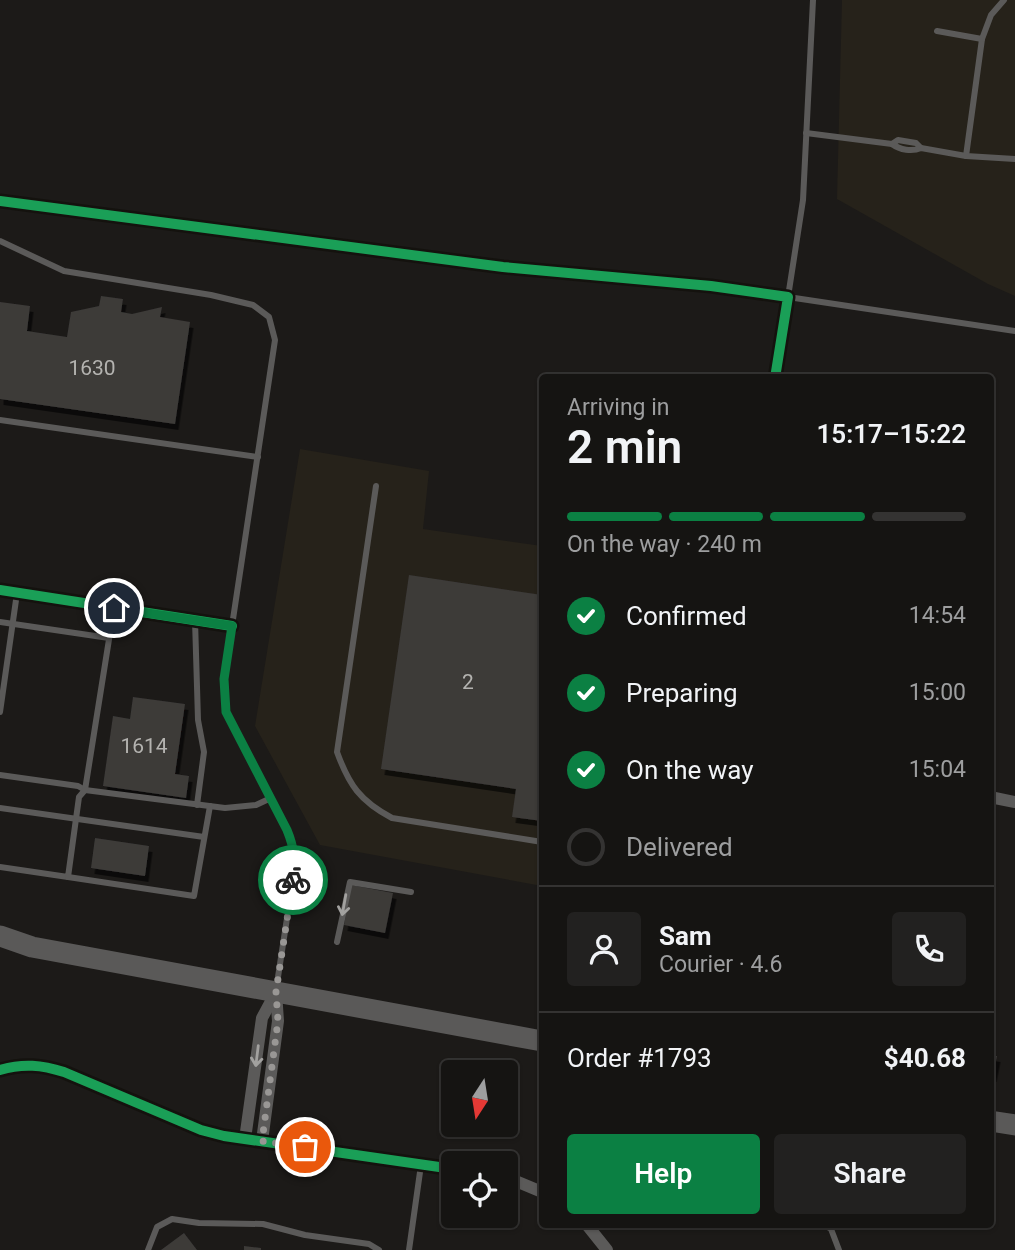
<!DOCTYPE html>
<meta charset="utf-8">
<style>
body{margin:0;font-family:Roboto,sans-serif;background:#222120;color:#f1f3f6;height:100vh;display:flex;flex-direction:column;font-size:26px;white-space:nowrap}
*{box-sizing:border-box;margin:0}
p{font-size:23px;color:#9d9e9f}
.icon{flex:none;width:38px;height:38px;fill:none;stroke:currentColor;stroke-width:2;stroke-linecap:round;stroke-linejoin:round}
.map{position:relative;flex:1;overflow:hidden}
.drawer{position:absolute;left:539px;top:374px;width:455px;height:854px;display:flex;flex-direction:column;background:#151412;border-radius:7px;box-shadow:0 2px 5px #0004,0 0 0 2px #343332}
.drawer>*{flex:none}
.needle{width:46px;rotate:192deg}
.tools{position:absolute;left:441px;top:1060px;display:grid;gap:14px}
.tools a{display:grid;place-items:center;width:77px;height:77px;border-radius:7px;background:#151412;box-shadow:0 2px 5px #0004,0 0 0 2px #343332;font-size:35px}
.pin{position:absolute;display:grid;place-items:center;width:60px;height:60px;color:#fff;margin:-30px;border:4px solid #fff;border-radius:50%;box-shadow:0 2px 7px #0007}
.courier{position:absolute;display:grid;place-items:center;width:70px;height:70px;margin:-35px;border:5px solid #0b8043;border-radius:50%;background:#fff;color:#222;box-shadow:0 2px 9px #0007}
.summary em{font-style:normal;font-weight:600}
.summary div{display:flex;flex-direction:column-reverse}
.summary{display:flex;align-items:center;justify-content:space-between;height:119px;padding:0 28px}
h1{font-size:46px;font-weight:600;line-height:52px}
.bar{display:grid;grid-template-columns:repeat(4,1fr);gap:10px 7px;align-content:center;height:84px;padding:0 28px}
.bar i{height:9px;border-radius:5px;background:#343332}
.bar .active{background:#0b8043}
.bar p{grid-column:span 4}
.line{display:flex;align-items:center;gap:18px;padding:0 28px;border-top:2px solid #343332}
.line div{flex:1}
.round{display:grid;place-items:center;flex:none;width:74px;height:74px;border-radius:7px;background:#222120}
ol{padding:0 28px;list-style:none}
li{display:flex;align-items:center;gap:21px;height:77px}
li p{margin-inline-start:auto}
li .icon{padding:7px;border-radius:50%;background:#0b8043;color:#fff;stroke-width:4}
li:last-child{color:#9d9e9f}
li i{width:38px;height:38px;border:4px solid #343332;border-radius:50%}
.primary-button{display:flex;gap:14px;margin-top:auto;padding:14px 28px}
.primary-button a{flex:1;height:80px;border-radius:7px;background:#0b8043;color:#fff;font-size:28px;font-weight:600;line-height:80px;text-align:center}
.primary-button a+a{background:#222120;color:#f1f3f6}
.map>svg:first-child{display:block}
.built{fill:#26221a}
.building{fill:#3c3a39;filter:url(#shadow)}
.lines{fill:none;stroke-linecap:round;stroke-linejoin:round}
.path{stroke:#5b5a59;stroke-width:2;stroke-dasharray:7 3.5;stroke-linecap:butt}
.service{stroke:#5b5a59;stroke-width:6}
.minor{stroke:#5b5a59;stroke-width:12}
.trunk{stroke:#5a5958;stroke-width:21}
.cycleway-casing{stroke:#14120e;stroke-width:15}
.cycleway{stroke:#1a9f57;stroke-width:10}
.oneway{stroke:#a2a19f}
.done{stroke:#999795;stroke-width:7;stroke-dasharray:0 12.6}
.route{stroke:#0b8043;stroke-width:9}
.labels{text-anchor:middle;stroke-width:7;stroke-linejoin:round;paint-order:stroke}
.number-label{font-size:21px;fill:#b4b3b0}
</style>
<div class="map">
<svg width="1015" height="1250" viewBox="0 0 1015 1250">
<defs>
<filter id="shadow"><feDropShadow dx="3.5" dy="6" stdDeviation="0" flood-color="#0009"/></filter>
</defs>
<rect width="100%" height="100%" fill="#1c1a18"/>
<g class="built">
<path d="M842 0H1015V296L988 284 837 199Z"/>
<path d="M300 449 429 471 423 529 542 546V886L320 845 255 726Z"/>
</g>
<g class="building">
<path d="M101 296 123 299 121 312 132 314 162 307 160 317 190 322 175 424 0 399V302L30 306 27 331 67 337 71 312 99 306Z"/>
<path d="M409 575 542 595V821L512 817 516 789 381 769Z"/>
<path d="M133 697 185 704 175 774 189 776 186 798 103 786 113 716 130 719Z"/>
<path d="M95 838 149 846 145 876 91 868Z"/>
<path d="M351 885 393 893 385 933 344 925Z"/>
<path d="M990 1055 997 1056 993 1076H990Z"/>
<path d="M184 1233 197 1250H161Z"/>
<path d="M244 1246 261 1248V1250H244Z"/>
</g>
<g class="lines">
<path class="path" d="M541 834 542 825"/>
<g class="service">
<path d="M813 0 803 200 788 297 1015 331"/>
<path d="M937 31 982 39 966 156"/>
<path d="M982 39 991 15 1004 0"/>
<path d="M806 133 892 144C900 150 912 152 921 148L966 156 1015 159"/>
<path d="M892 144 898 140 916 143 921 148"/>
<path d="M0 241 64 271 211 295 253 305 269 317 275 340 224 679 226 712 287 830 294 848 295 866 276 990"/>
<path d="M0 420 258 457"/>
<path d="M376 486 337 752C349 785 360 801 392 818L542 842"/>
<path d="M195 620 198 720 204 752 197 805"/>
<path d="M0 622 109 638"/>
<path d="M0 712 17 593"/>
<path d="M0 775 78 786 85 790 225 808 256 805 271 798"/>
<path d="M0 808 204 837"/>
<path d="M0 867 68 877 79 797 85 790 114 608"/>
<path d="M68 877 194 896 210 806"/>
<path d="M337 942 350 882 411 892"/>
<path d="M824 1225 831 1229 839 1250"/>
<path d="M148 1250 157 1227 172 1219 199 1223 263 1224 305 1235 369 1244 379 1250"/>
<path d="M409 1250 421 1165"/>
</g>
<g class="minor">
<path d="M0 201 503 267 711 286 788 297 775 378"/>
<path d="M0 590 232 626"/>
<path d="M990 797 1015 802"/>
<path d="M0 1070C23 1063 42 1065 64 1072L201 1130 224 1136 453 1169"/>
<path d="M245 1139 262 1018 276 992"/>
<path d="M262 1141 278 1021 276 992"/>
<path d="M506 1177 542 1192"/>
<path d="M587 1225 607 1250"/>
</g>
<g class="trunk">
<path d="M0 936 32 947 542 1041"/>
<path d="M990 1121 1015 1125"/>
</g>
<g class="cycleway-casing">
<g id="cycleway">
<path d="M0 201 503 267 711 286 788 297 775 378"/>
<path d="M0 590 232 626"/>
<path d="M0 1070C23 1063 42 1065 64 1072L201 1130 224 1136 453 1169"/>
</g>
</g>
<use href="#cycleway" class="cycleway"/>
</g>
<defs><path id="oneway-shaft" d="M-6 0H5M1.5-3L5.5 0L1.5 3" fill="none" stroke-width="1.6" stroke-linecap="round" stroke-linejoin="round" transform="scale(1.75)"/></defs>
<g class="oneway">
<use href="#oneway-shaft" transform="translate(344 905) rotate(100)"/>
<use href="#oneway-shaft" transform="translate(257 1056) rotate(97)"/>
</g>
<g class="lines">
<path class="done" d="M293 880 276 992 278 1021 262 1141 305 1147"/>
<path class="route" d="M114 608 232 626 224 679 226 712 287 830C294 847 296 861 293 880"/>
</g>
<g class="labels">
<g class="number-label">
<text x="92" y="375">1630</text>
<text x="468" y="689">2</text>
<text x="144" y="753">1614</text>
</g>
</g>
</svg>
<div class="tools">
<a><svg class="needle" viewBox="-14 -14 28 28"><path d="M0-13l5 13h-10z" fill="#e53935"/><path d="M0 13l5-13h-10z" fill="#9d9e9f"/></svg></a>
<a><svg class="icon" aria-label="locate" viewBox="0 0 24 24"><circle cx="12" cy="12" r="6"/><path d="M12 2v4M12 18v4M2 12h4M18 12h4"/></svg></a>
</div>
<div class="pin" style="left:305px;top:1147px;background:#ea580c"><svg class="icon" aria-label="bag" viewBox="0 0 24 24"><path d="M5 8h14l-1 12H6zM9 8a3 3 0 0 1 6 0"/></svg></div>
<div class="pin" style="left:114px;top:608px;background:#1f2937"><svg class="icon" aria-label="home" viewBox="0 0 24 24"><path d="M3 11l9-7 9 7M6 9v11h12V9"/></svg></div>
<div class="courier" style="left:293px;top:880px"><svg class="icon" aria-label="bike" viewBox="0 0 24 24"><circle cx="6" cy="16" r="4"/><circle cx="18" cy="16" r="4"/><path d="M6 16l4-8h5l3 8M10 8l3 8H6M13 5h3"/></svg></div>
<section class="drawer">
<div class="summary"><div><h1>2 min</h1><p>Arriving in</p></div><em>15:17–15:22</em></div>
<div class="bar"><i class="active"></i><i class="active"></i><i class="active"></i><i></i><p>On the way · 240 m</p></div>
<ol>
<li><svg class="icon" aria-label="check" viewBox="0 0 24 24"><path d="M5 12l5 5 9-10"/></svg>Confirmed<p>14:54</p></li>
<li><svg class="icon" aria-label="check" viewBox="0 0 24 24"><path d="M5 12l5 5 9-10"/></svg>Preparing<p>15:00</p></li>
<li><svg class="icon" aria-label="check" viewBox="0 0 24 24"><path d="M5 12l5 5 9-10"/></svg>On the way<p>15:04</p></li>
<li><i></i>Delivered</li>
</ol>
<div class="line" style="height:126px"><a class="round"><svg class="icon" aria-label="person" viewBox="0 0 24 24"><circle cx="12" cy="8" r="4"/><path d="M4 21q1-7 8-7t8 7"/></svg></a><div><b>Sam</b><p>Courier · 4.6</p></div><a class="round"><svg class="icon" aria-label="phone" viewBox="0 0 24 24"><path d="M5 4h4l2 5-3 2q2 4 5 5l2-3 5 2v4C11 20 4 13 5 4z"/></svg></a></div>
<div class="line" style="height:91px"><div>Order #1793</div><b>$40.68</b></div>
<div class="primary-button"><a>Help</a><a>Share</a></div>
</section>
</div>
